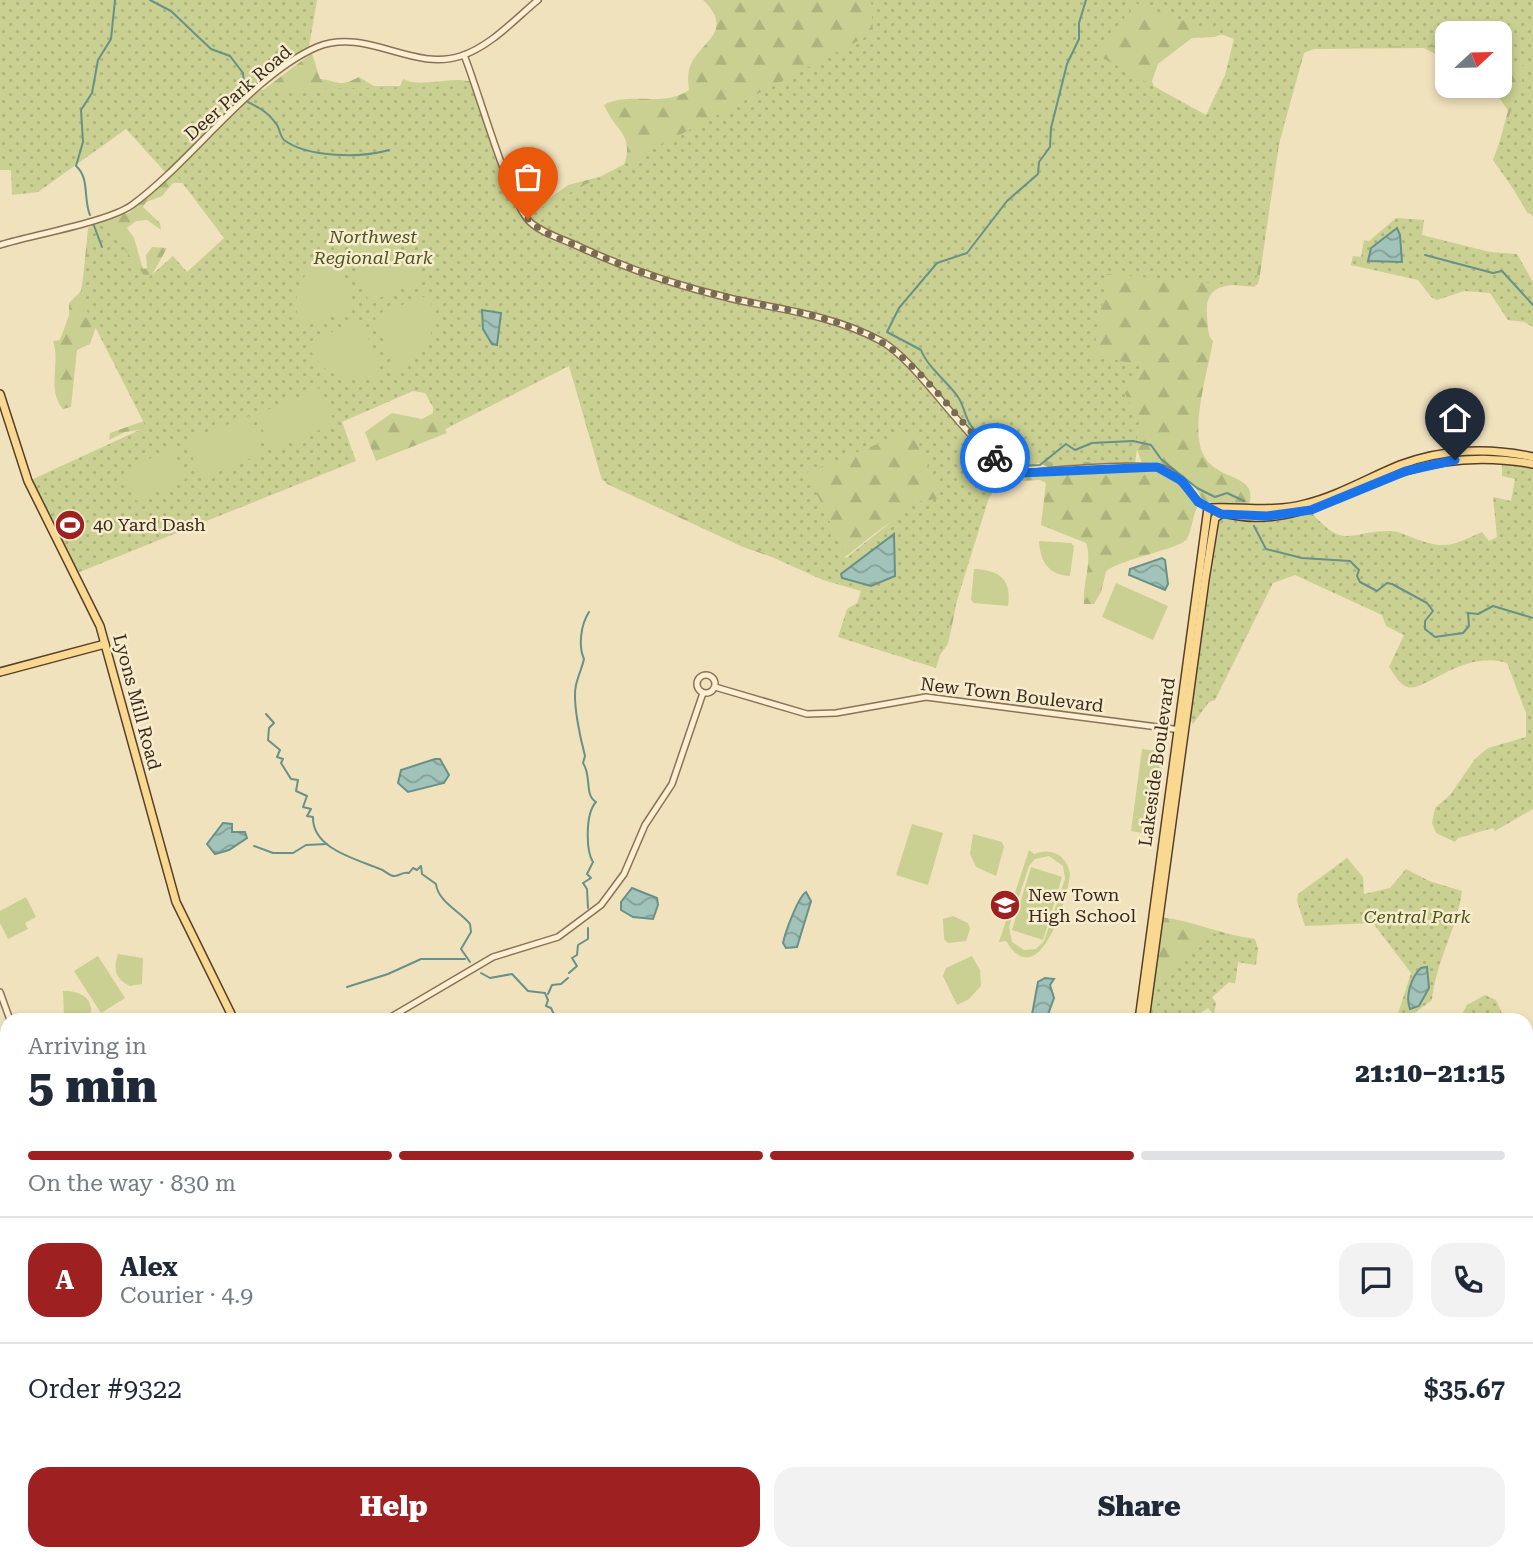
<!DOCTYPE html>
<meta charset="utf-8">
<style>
body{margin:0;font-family:"Roboto Serif",serif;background:#f2f2f3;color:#1f2937;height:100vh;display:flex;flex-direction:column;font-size:26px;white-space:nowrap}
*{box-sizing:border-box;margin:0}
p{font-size:23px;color:#747a83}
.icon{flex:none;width:38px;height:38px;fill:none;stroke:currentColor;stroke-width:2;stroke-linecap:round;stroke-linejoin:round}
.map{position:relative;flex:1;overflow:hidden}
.drawer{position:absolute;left:0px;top:1013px;width:1533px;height:548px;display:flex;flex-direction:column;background:#fff;border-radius:21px 21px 0 0;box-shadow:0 4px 10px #0003}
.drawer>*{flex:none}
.needle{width:46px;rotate:68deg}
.controls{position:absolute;left:1435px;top:21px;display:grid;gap:14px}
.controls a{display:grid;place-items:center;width:77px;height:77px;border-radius:14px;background:#fff;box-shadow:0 4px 10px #0003;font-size:35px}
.pin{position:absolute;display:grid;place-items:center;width:60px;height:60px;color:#fff;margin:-72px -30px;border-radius:50% 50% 50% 0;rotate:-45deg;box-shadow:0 0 7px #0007}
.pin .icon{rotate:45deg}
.courier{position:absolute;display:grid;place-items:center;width:70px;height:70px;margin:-35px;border:5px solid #1a73e8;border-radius:50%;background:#fff;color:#222;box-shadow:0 2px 9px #0007}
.overview em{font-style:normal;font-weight:800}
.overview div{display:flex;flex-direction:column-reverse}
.overview{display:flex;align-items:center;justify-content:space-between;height:119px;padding:0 28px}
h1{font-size:46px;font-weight:800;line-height:52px}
.bar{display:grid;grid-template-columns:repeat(4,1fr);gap:10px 7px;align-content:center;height:84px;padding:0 28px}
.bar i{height:9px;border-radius:5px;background:#e0e1e3}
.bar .active{background:#9f2021}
.bar p{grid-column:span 4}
.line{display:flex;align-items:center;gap:18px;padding:0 28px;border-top:2px solid #e0e1e3}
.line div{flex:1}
.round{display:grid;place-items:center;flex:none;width:74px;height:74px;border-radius:21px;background:#f2f2f3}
.primary-button{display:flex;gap:14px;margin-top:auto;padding:14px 28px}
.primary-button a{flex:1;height:80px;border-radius:21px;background:#9f2021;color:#fff;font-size:28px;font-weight:800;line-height:80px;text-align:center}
.primary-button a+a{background:#f2f2f3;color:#1f2937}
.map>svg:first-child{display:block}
.forest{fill:url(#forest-firs);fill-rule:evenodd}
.park{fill:url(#park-dots);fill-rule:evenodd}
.garden{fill:#c9d091;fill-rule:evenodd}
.water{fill:url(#water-waves);stroke:#689187;stroke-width:2}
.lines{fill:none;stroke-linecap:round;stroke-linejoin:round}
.stream{stroke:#689187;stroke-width:2}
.river{stroke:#a2c3b9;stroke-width:7}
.minor-casing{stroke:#8b7255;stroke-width:8}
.major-casing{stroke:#583f2a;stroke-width:10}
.highway-casing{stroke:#583f2a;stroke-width:10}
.minor{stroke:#fcefd2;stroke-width:5}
.major{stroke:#f9d892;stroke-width:7}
.highway{stroke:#e9a146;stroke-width:8}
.done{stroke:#796a54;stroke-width:7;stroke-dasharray:0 12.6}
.route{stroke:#1a73e8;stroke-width:9}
.labels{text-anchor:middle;stroke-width:5;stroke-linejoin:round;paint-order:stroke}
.street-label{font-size:18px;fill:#392a1b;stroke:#f8ecce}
.park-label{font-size:18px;font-style:italic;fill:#4a5720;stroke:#f8ecce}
.poi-label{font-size:18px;fill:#392a1b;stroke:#f8ecce;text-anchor:start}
</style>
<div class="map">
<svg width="1533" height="1560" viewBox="0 0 1533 1560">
<defs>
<pattern id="forest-firs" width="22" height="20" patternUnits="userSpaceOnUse" patternTransform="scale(1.75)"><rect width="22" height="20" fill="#c9d091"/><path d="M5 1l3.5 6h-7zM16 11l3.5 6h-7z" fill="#adb37c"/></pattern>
<pattern id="park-dots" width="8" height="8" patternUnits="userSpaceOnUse" patternTransform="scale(1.75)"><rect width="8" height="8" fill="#c9d091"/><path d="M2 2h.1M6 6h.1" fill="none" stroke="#adb37c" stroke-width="1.8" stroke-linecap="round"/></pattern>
<pattern id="water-waves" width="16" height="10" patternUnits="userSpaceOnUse" patternTransform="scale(1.75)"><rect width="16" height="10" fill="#a2c3b9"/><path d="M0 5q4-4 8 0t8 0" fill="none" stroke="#859f96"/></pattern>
</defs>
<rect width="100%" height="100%" fill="#f1e2be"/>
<g class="forest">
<path d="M703 0H1041L1067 3 1533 0V211L1528 214 1495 158 1508 111 1498 96 1464 86H1500V33H1447V71L1435 54 1424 48 1314 49 1304 53 1279 144 1259 281 1257 285C1232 285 1204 281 1207 315 1208 324 1207 335 1213 341 1208 371 1190 427 1203 454 1216 482 1259 473 1249 504L1203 502C1195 477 1167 464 1142 464L1137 449 1135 464 1048 467 1038 463 1022 470 1009 466 972 432 540 225 524 212 535 209 568 185 622 171C636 133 618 136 604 105 630 91 663 108 689 90 688 80 687 71 692 62 704 40 734 30 703 0ZM1233 29 1240 69 1179 165 1152 81 1158 64 1192 38 1215 37Z"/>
<path d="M312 53 320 79C340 81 338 88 359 77L374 86H400L403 79C424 89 449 75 472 82L515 204 526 223 990 457 1015 476 1149 469C1173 474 1186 486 1197 508 1192 517 1192 530 1187 539 1180 549 1124 558 1106 571L1101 592 1094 604H1084C1082 584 1093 562 1086 543L1041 525 1046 483 1040 480 1000 482C965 527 961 590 948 644L940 655 862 602 898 518C870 533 846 563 815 572L743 547 607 484 600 473 569 366 445 429 447 433 376 461 365 432 392 413 422 419 433 413 434 396 251 99Z"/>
<path d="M177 170 186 183H173L162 196 146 202 143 207 160 223 161 230 147 220 136 221 127 228 134 238 143 269 147 268 146 255 152 247 167 248 152 275V428L125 432 109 440 110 433 144 421 98 321 90 344 77 350 71 407 63 409C46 389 61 363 53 341L60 340 69 315V303L82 290 88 228 105 219 129 213Z"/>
<path d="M1161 917C1194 921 1222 935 1255 939L1256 965 1238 962 1235 983 1229 982 1212 997 1151 1009Z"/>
<path d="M7 1533V1554H82L83 1557 0 1560V1534Z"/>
</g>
<g class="park">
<path d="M0 0H317L309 47 267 75 255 90 474 86 514 201 524 217 873 33 871 0H1533V217L1493 160 1527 67 1500 58V33H1447V45L1304 49 1277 149 1255 287 1107 274 1093 355 1144 366 1125 393 1139 423 1133 462H1050L1005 446 936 668 838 637 847 609 857 603 861 591 823 580 602 480 570 365 445 429 425 393 413 391 342 422 356 461 77 573 31 480 146 427 80 297 92 221 102 219 147 279 173 256 187 272 224 238 171 168 165 172 126 129 38 192 12 195 11 170H0ZM1135 3 1234 39 1225 75 1206 115 1097 55ZM913 430 942 498 916 502 846 558 807 472Z"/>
<path d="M1396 218 1424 220 1422 235 1490 252 1517 254 1533 282V327L1524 322 1508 320 1490 293 1464 291 1437 300 1431 297 1418 280 1351 265 1353 256 1361 257 1364 240 1369 241Z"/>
<path d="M1502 464 1533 468V809L1495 831 1493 828 1458 838 1455 842 1436 833 1432 823 1435 808 1450 795 1475 759 1488 748 1526 737V713L1507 663C1463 649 1424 693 1407 687 1399 684 1394 674 1389 667L1404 635 1386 626 1382 615 1295 575 1273 583 1215 700 1209 702 1193 724 1190 719 1219 522 1224 518 1274 521 1313 514C1344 550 1350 531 1390 531 1398 531 1408 536 1416 539 1446 550 1453 545 1482 532L1489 541 1497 537 1493 497 1511 501 1515 479 1502 476Z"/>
<path d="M1347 858 1363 877 1364 894 1390 888 1406 869 1429 881 1462 891C1457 929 1436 961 1432 1000L1405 1020H1396L1411 973 1373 923 1305 926 1297 901 1298 894Z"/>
<path d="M1208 933 1255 939 1258 949 1256 965 1238 962 1235 983 1229 982 1212 997 1216 1003 1214 1015 1208 1008 1190 1020H1148L1153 984Z"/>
<path d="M1485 995 1496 1000 1505 1020 1461 1016 1467 1005Z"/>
<path d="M1526 1115C1533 1124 1533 1225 1533 1246H1526Z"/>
</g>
<g class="garden">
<path d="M368 242C394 243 413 254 423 280L372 301 368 299 347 247Z"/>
<path d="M334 253 355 305 353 308 301 328C288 295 302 266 334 253Z"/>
<path d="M429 295C441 328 427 357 395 370L375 318 377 314Z"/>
<path d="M358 321 362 323 383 375C351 387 320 376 307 343Z"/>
<path d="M319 388 335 423 272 451 256 415Z"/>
<path d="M249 416 264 453 201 478 186 441Z"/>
<path d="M173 449 186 479 136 501 123 470Z"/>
<path d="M1039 541 1071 543 1074 546 1070 576C1048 575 1040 561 1039 541Z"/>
<path d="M974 569C999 570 1012 579 1008 606L974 603 971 600Z"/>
<path d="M1116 583 1168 606 1153 640 1102 617Z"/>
<path d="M1142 749 1164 752 1156 809H1150L1147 834 1131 831Z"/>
<path d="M912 824 943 833 928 885 896 875Z"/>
<path d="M973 834 1002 842 1004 847 996 876 976 867 970 854Z"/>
<path d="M1029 850 1034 854C1051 847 1067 855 1070 874 1068 898 1039 996 1006 941L999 942ZM1049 856 1063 866 1065 879 1044 941 1036 949 1024 950 1012 942 1009 927 1029 866 1035 859Z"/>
<path d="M1031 867 1062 877 1043 940 1012 930Z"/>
<path d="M26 897 36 917 25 923 28 929 8 939 0 923V911Z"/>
<path d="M953 916 968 923 970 929 966 941 948 943 944 939 943 919Z"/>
<path d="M118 954 143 958 142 984 130 986C115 979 113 969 118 954Z"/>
<path d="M98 956 125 998 101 1013 74 971Z"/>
<path d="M972 956 980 970 981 986 969 999 957 1005 943 976 946 968Z"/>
<path d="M63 991C81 990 97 1000 89 1020L64 1016Z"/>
</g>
<g class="water">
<path d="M1397 228 1400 235 1402 262 1368 261 1371 248Z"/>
<path d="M482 310 501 313 497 345 492 344 483 329Z"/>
<path d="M894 534 895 576 871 586 842 578 841 574Z"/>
<path d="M1162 558 1165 560 1168 584 1165 590 1129 575 1130 569Z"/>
<path d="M435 759H440L449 775 444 783 408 792 398 783 401 770Z"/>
<path d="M223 823 232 824V832H245L247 838 229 850 215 854 207 844Z"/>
<path d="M632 888 657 898 658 905 653 919 633 917 621 910V902Z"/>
<path d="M806 892 811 901 797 947 786 948 783 943C785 933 798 897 806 892Z"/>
<path d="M1427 967 1429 988 1419 1006 1410 1009C1405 997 1411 977 1421 968Z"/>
<path d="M1045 978 1054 979 1050 985 1054 998 1046 1020H1031L1038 982Z"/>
</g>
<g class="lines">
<g class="stream">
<path d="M150 0 171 11 211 49 230 56 243 73 245 96"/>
<path d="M1086 0 1079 23V39L1067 64 1051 128 1050 147 1039 162 1038 174 1007 201 967 253 937 263 899 308 887 332 921 350C928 368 947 381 958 397 964 405 965 419 972 427 984 441 1005 451 1018 466L1040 465 1066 444 1075 450 1092 443 1133 441 1151 445 1161 459 1197 488 1215 497 1227 493 1244 501"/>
<path d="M248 102C261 109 268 112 277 125 280 130 280 136 284 140 308 158 362 158 389 150"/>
<path d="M90 215C83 199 90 178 76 166L83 142 81 110 92 93 98 60 111 39 115 0"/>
<path d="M93 223 102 247"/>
<path d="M1425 255 1493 273 1502 271 1533 305"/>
<path d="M1254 526 1266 549 1302 558 1350 561 1359 570 1357 576 1360 582 1377 591 1387 583 1392 584 1427 603 1433 611 1425 621V629L1435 637 1463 633 1469 626 1468 613 1478 614 1493 606 1533 618"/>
<path d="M266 714 274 723 269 728 268 740 280 750 277 757 283 759 281 763 291 779 298 780 296 791 307 796 303 807 311 809 307 816 313 817C312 849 357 859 380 869 384 870 390 876 394 876 401 876 402 871 409 873L413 868 417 870 421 866 422 874 436 884C438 902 461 912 470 924L471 932 461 949 470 962"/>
<path d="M254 846 273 853H293L306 845 327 844"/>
<path d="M588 908 587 889 583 883 591 878 587 874 593 862C586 851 585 814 596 802 584 795 592 776 583 763L585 756C581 741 572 702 576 685 578 676 582 668 584 659 578 646 581 624 589 612"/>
<path d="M481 973 490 978 512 974 528 991 545 993 548 1000 546 1006 551 1008 556 1019 569 1014 571 1020"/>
<path d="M569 973 577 966 572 958 577 955 578 945 588 939V928"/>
<path d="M347 987 388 974 421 959H465"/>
<path d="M548 994 552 985 561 984 568 978"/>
<path d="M577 1020H578"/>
<path d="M256 1554 258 1560"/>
</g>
<g class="river">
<path d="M1526 1202 1533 1204"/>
<path d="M1187 1554 1190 1560"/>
</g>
<g class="minor-casing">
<g id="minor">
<path d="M464 55C478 89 509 202 530 222 543 234 566 240 582 248 630 270 682 287 733 299 784 310 835 316 881 341 926 366 983 473 1028 473 1051 470 1147 462 1165 469 1185 478 1190 500 1209 508"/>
<path d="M0 245C32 235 108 222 132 205 190 163 252 75 317 47 367 27 412 72 461 56 491 46 515 19 538 0"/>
<circle cx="706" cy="684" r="9"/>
<path d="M715 687 807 714 836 713 926 697 1181 730"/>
<path d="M0 992 10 1020"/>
<path d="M386 1020 493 957 558 937 601 905 624 874 645 825 672 784 703 693"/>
<path d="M0 1043 7 1041"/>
</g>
</g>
<g class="major-casing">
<g id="major">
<path d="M0 394 28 481 100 626 176 902 234 1020"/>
<path d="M1219 512C1288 532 1343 491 1405 471 1447 458 1490 456 1533 464"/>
<path d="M0 672 105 644"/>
<path d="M1139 1020 1208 508C1241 506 1272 513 1305 504 1338 496 1368 478 1400 465 1442 449 1490 447 1533 457"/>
<path d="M1145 1020 1205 580 1215 518 1221 514"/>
<path d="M1526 1389H1533"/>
<path d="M1526 1461 1533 1458"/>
<path d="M1526 1471 1533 1468"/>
<path d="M0 1507 7 1509"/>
<path d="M0 1513 7 1515"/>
<path d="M95 1554 103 1560"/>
<path d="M105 1554 112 1560"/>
<path d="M701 1554 704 1560"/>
<path d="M1084 1560 1087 1554"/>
<path d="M1092 1560 1094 1554"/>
<path d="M1394 1560 1401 1554"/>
<path d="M1409 1560 1416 1554"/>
<path d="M1425 1560 1427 1554"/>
</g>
</g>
<g class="highway-casing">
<g id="highway">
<path d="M1526 1435 1533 1432"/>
<path d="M1526 1479 1533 1476"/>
<path d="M1462 1554 1463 1560"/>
<path d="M1476 1560V1554"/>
</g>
</g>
<use href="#minor" class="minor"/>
<use href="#major" class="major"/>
<use href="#highway" class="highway"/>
</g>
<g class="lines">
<path class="done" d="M528 219C540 233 562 239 579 247 628 269 679 286 731 298 776 308 822 314 865 333 916 356 955 418 995 458"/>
<path class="route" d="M995 458 1009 469 1021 473 1157 467 1182 481 1198 502 1221 514 1267 516 1311 510 1406 471 1455 460"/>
</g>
<defs>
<g id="stadium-disc" transform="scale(1.575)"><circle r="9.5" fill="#9f2021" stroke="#f8ecce"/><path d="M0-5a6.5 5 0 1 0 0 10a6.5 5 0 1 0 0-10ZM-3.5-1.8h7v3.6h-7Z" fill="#fff"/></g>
<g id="school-disc" transform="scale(1.575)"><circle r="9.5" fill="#9f2021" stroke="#f8ecce"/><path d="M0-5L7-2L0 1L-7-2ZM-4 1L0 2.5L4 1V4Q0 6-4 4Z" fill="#fff"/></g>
</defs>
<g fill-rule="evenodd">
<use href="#stadium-disc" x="70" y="525"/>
<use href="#school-disc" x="1005" y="905"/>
</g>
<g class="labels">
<g class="street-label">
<text transform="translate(238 93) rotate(-41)" y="6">Deer Park Road</text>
<text transform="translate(1012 695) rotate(7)" y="6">New Town Boulevard</text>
<text transform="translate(137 702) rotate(75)" y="6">Lyons Mill Road</text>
<text transform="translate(1157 762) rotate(-82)" y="6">Lakeside Boulevard</text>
</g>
<g class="park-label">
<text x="373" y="243">Northwest<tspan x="373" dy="21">Regional Park</tspan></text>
<text x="1417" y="923">Central Park</text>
</g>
<g class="poi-label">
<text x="93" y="531">40 Yard Dash</text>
<text x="1028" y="901">New Town<tspan x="1028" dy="21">High School</tspan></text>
</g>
</g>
</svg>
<div class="controls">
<a><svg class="needle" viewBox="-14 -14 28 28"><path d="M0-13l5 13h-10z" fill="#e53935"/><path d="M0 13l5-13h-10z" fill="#747a83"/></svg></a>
</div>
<div class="pin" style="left:528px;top:219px;background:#ea580c"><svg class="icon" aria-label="bag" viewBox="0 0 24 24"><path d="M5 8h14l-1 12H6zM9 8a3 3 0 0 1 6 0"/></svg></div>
<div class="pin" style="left:1455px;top:460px;background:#1f2937"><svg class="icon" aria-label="home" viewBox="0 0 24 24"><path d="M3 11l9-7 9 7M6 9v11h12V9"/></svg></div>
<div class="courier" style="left:995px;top:458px"><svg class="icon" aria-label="bike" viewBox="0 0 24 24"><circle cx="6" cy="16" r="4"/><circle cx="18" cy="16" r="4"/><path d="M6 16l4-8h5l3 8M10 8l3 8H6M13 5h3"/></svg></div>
<section class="drawer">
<div class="overview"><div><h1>5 min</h1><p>Arriving in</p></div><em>21:10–21:15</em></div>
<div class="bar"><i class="active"></i><i class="active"></i><i class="active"></i><i></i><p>On the way · 830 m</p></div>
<div class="line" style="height:126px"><b class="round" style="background:#9f2021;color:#fff">A</b><div><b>Alex</b><p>Courier · 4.9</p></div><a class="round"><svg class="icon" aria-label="chat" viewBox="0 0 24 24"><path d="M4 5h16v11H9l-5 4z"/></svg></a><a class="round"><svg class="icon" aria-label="phone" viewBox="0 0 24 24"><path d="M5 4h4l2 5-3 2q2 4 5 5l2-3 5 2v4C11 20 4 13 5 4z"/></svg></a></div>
<div class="line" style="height:91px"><div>Order #9322</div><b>$35.67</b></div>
<div class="primary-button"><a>Help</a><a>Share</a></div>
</section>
</div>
